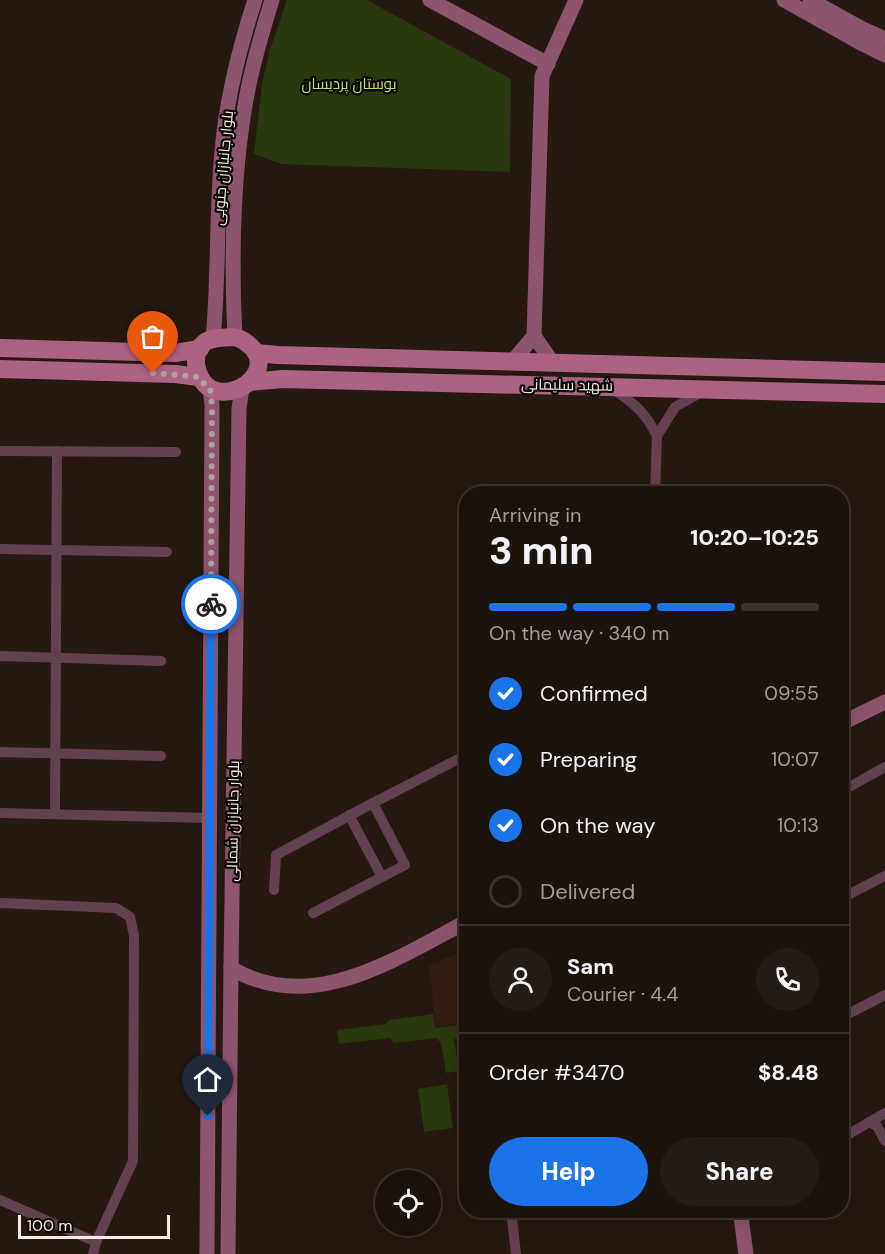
<!DOCTYPE html>
<meta charset="utf-8">
<style>
body{margin:0;font-family:"DM Sans",Cairo,sans-serif;background:#251c16;color:#f1f3f6;height:100vh;display:flex;flex-direction:column;font-size:22px;white-space:nowrap}
*{box-sizing:border-box;margin:0}
p{font-size:20px;color:#a09e9d}
.icon{flex:none;width:33px;height:33px;fill:none;stroke:currentColor;stroke-width:2;stroke-linecap:round;stroke-linejoin:round}
.map{position:relative;flex:1;overflow:hidden}
.panel{position:absolute;left:459px;top:486px;width:390px;height:732px;display:flex;flex-direction:column;background:#1c130d;border-radius:24px;box-shadow:0 6px 24px #0002,0 0 0 2px #3a322e}
.panel>*{flex:none}
.buttons{position:absolute;left:375px;top:1170px;display:grid;gap:12px}
.buttons a{display:grid;place-items:center;width:66px;height:66px;border-radius:50%;background:#1c130d;box-shadow:0 6px 24px #0002,0 0 0 2px #3a322e;font-size:30px}
.scale{position:absolute;left:18px;bottom:15px;width:152px;box-sizing:border-box;padding-left:6px;border:3px solid #f5ece6;border-top:0;font-size:16px;line-height:21px;white-space:nowrap;color:#f5ece6;-webkit-text-stroke:4px #0b0604;paint-order:stroke}
.pin{position:absolute;display:grid;place-items:center;width:51px;height:51px;color:#fff;margin:-62px -26px;border-radius:50% 50% 50% 0;rotate:-45deg;box-shadow:0 0 6px #0007}
.pin .icon{rotate:45deg}
.courier{position:absolute;display:grid;place-items:center;width:60px;height:60px;margin:-30px;border:4px solid #1a73e8;border-radius:50%;background:#fff;color:#222;box-shadow:0 2px 8px #0007}
.head em{font-style:normal;font-weight:800}
.head div{display:flex;flex-direction:column-reverse}
.head{display:flex;align-items:center;justify-content:space-between;height:102px;padding:0 30px}
h1{font-size:39px;font-weight:800;line-height:45px}
.bar{display:grid;grid-template-columns:repeat(4,1fr);gap:9px 6px;align-content:center;height:72px;padding:0 30px}
.bar i{height:8px;border-radius:4px;background:#3a322e}
.bar .on{background:#1a73e8}
.bar p{grid-column:span 4}
.line{display:flex;align-items:center;gap:15px;padding:0 30px;border-top:2px solid #3a322e}
.line div{flex:1}
.round{display:grid;place-items:center;flex:none;width:63px;height:63px;border-radius:32px;background:#251c16}
ol{padding:0 30px;list-style:none}
li{display:flex;align-items:center;gap:18px;height:66px}
li p{margin-inline-start:auto}
li .icon{padding:6px;border-radius:50%;background:#1a73e8;color:#fff;stroke-width:4}
li:last-child{color:#a09e9d}
li i{width:33px;height:33px;border:3px solid #3a322e;border-radius:50%}
.cta{display:flex;gap:12px;margin-top:auto;padding:12px 30px}
.cta a{flex:1;height:69px;border-radius:36px;background:#1a73e8;color:#fff;font-size:24px;font-weight:800;line-height:69px;text-align:center}
.cta a+a{background:#251c16;color:#f1f3f6}
.map>svg:first-child{display:block}
.built{fill:#321f13}
.green{fill:#29380d}
.lines{fill:none;stroke-linecap:round;stroke-linejoin:round}
.street{stroke:#644150;stroke-width:10}
.secondary{stroke:#8d546d;stroke-width:15}
.primary{stroke:#ac6283;stroke-width:18}
.done{stroke:#ada29b;stroke-width:6;stroke-dasharray:0 10.8}
.route{stroke:#1a73e8;stroke-width:8}
.labels{text-anchor:middle;stroke-width:4.5;stroke-linejoin:round;paint-order:stroke}
.park-label{font-size:15px;fill:#bbe673;stroke:#0b0604}
.street-label{font-size:15px;fill:#f5ece6;stroke:#0b0604}
</style>
<div class="map">
<svg width="885" height="1254" viewBox="0 0 885 1254">
<rect width="100%" height="100%" fill="#261911"/>
<path class="built" d="M466 948V1022L436 1026 429 966Z"/>
<g class="green">
<path d="M287 0H367L511 79 510 172 281 164 254 154 262 84 270 49Z"/>
<path d="M433 1014 435 1028 466 1024V1037L454 1039 459 1071 446 1073 441 1043 436 1038 394 1043 390 1038 339 1044 337 1030 386 1024 389 1020Z"/>
<path d="M447 1084 453 1128 424 1132 418 1089Z"/>
</g>
<g class="lines">
<g class="street">
<path d="M613 389C635 404 645 412 657 436"/>
<path d="M0 451 176 452"/>
<path d="M655 494 657 436 675 407 702 392"/>
<path d="M0 549 167 552"/>
<path d="M0 656 161 661"/>
<path d="M0 752 161 756"/>
<path d="M842 791 885 767"/>
<path d="M0 813 210 818"/>
<path d="M55 813 57 451"/>
<path d="M349 815 382 877"/>
<path d="M842 881 848 894"/>
<path d="M274 890 276 855 373 803 466 755"/>
<path d="M842 898 885 876"/>
<path d="M0 903 116 908 130 917 134 936 133 1161 96 1242 93 1254"/>
<path d="M313 913 405 865 373 803"/>
<path d="M842 1017 885 995"/>
<path d="M869 1122 877 1126 885 1141"/>
<path d="M842 1138 885 1113"/>
<path d="M0 1200 96 1242"/>
<path d="M511 1210 516 1254"/>
</g>
<g class="secondary">
<path d="M430 0 548 64"/>
<path d="M784 0 859 42 885 55"/>
<path d="M810 0 863 29 885 39"/>
<path d="M534 336 542 76 576 0"/>
<path d="M235 337C231 255 232 170 248 89 254 59 263 29 272 0"/>
<path d="M213 339C219 277 216 214 222 152 226 100 239 49 255 0"/>
<path d="M512 362 534 336 553 363"/>
<path d="M842 723 885 702"/>
<path d="M231 968C311 1016 395 959 466 922"/>
<path d="M740 1210 746 1254"/>
<path d="M207 1254 212 405 210 388"/>
<path d="M228 1254 231 968 239 408 242 388"/>
</g>
<g class="primary">
<path d="M231 337C238 337 242 339 248 344 275 365 245 397 217 391 198 387 188 357 204 343 211 337 223 338 231 337Z"/>
<path d="M0 348 175 353 200 349"/>
<path d="M256 353 278 355 885 372"/>
<path d="M0 369 175 374 199 377"/>
<path d="M249 382 283 379 885 394"/>
</g>
</g>
<g class="lines">
<path class="done" d="M153 373 199 377 205 385 210 388 212 405 211 604"/>
<path class="route" d="M208 1116 211 604"/>
</g>
<g class="labels">
<g class="park-label">
<text x="349" y="89">بوستان پردیسان</text>
</g>
<g class="street-label">
<text transform="translate(223 168) rotate(-85)" y="5">بلوار جانبازان جنوبی</text>
<text transform="translate(567 385) rotate(1)" y="5">شهید سلیمانی</text>
<text transform="translate(233 821) rotate(-89)" y="5">بلوار جانبازان شمالی</text>
</g>
</g>
</svg>
<div class="buttons">
<a><svg class="icon" aria-label="locate" viewBox="0 0 24 24"><circle cx="12" cy="12" r="6"/><path d="M12 2v4M12 18v4M2 12h4M18 12h4"/></svg></a>
</div>
<div class="scale">100 m</div>
<div class="pin" style="left:153px;top:373px;background:#ea580c"><svg class="icon" aria-label="bag" viewBox="0 0 24 24"><path d="M5 8h14l-1 12H6zM9 8a3 3 0 0 1 6 0"/></svg></div>
<div class="pin" style="left:208px;top:1116px;background:#1f2937"><svg class="icon" aria-label="home" viewBox="0 0 24 24"><path d="M3 11l9-7 9 7M6 9v11h12V9"/></svg></div>
<div class="courier" style="left:211px;top:604px"><svg class="icon" aria-label="bike" viewBox="0 0 24 24"><circle cx="6" cy="16" r="4"/><circle cx="18" cy="16" r="4"/><path d="M6 16l4-8h5l3 8M10 8l3 8H6M13 5h3"/></svg></div>
<section class="panel">
<div class="head"><div><h1>3 min</h1><p>Arriving in</p></div><em>10:20–10:25</em></div>
<div class="bar"><i class="on"></i><i class="on"></i><i class="on"></i><i></i><p>On the way · 340 m</p></div>
<ol>
<li><svg class="icon" aria-label="check" viewBox="0 0 24 24"><path d="M5 12l5 5 9-10"/></svg>Confirmed<p>09:55</p></li>
<li><svg class="icon" aria-label="check" viewBox="0 0 24 24"><path d="M5 12l5 5 9-10"/></svg>Preparing<p>10:07</p></li>
<li><svg class="icon" aria-label="check" viewBox="0 0 24 24"><path d="M5 12l5 5 9-10"/></svg>On the way<p>10:13</p></li>
<li><i></i>Delivered</li>
</ol>
<div class="line" style="height:108px"><a class="round"><svg class="icon" aria-label="person" viewBox="0 0 24 24"><circle cx="12" cy="8" r="4"/><path d="M4 21q1-7 8-7t8 7"/></svg></a><div><b>Sam</b><p>Courier · 4.4</p></div><a class="round"><svg class="icon" aria-label="phone" viewBox="0 0 24 24"><path d="M5 4h4l2 5-3 2q2 4 5 5l2-3 5 2v4C11 20 4 13 5 4z"/></svg></a></div>
<div class="line" style="height:78px"><div>Order #3470</div><b>$8.48</b></div>
<div class="cta"><a>Help</a><a>Share</a></div>
</section>
</div>
